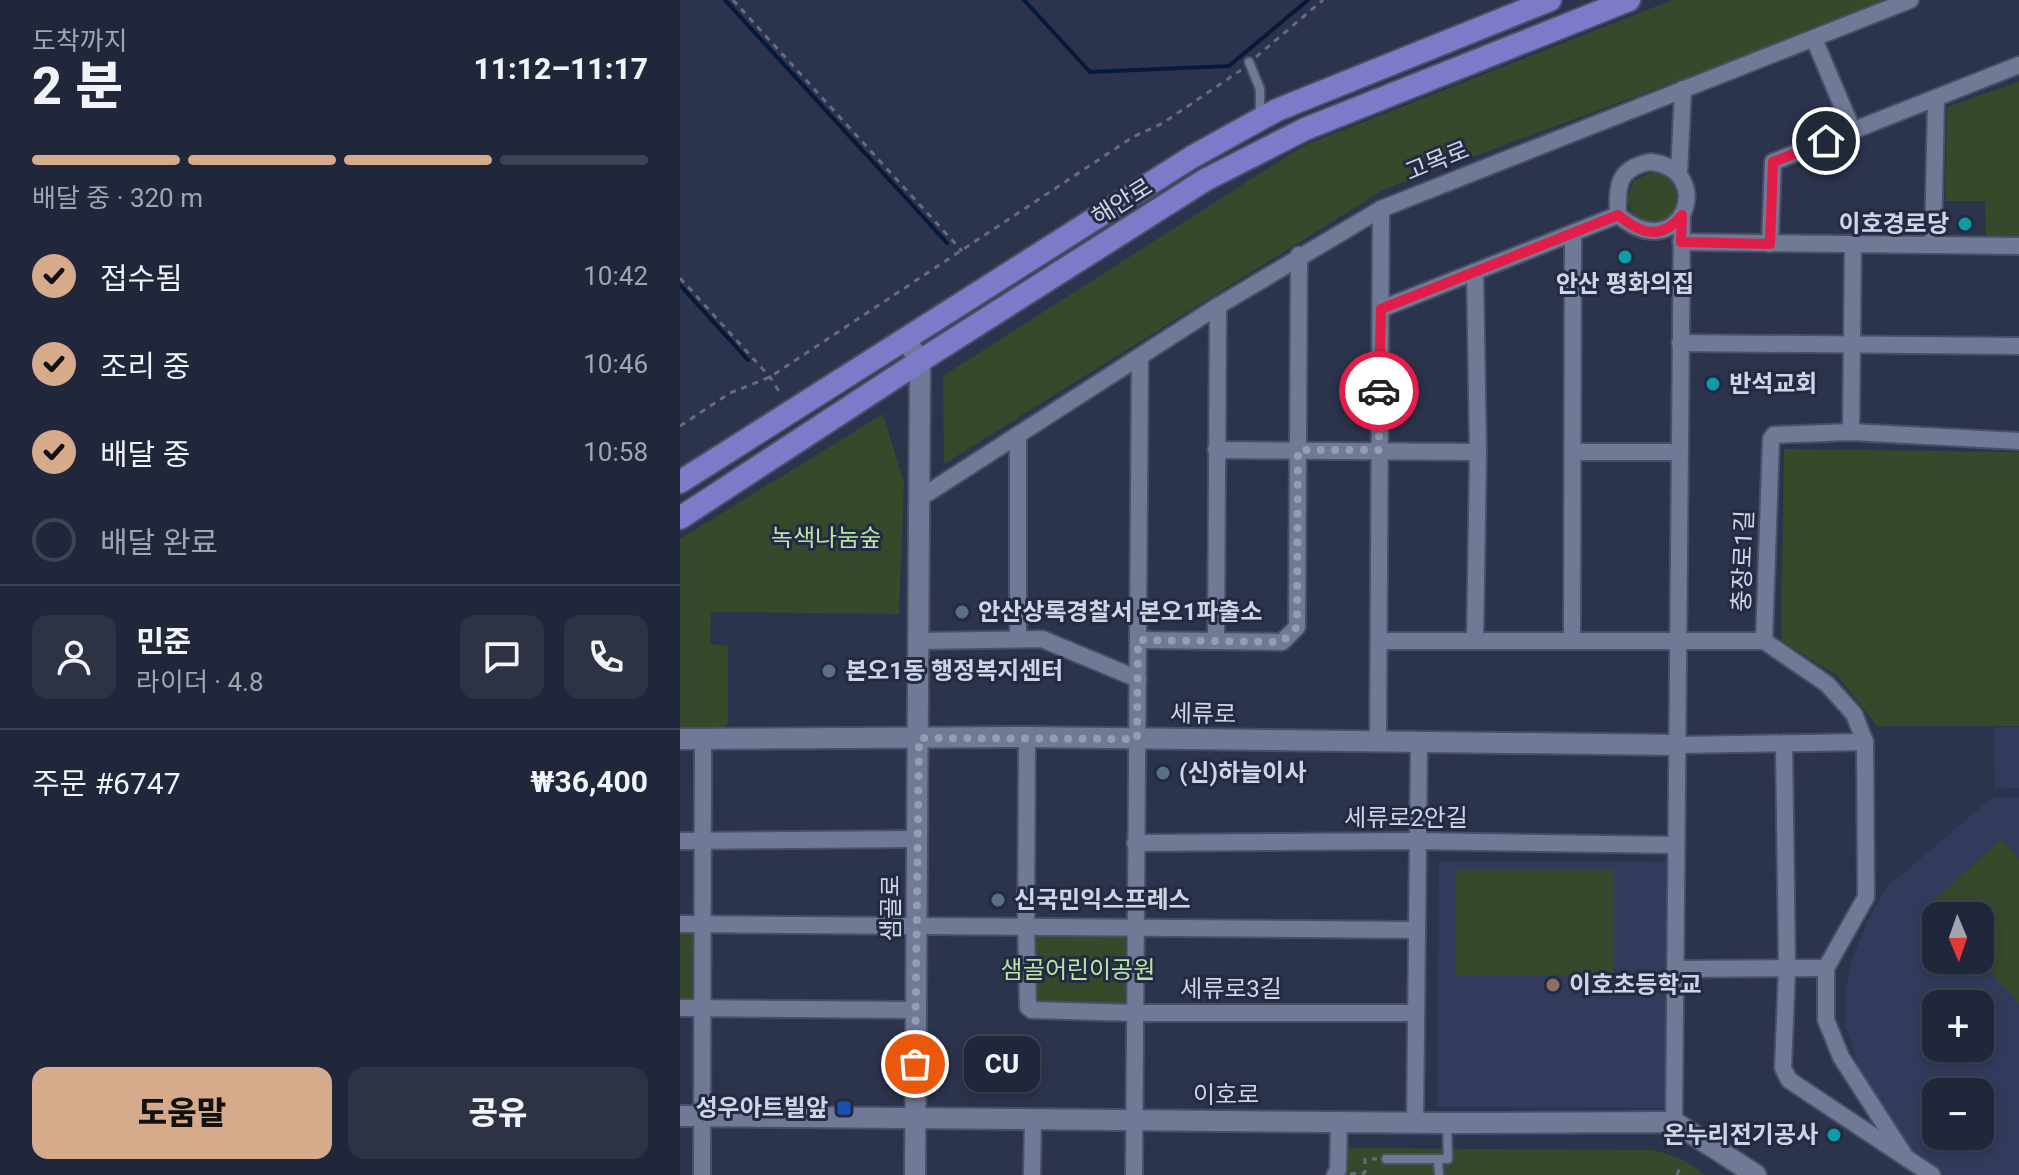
<!DOCTYPE html>
<html lang="ko">
<meta charset="utf-8">
<style>
body{margin:0;font-family:Roboto,"Noto Sans KR",sans-serif;background:#2d3345;color:#f1f3f6;height:100vh;display:flex;flex-direction:column;font-size:30px;white-space:nowrap}
*{box-sizing:border-box;margin:0}
p{font-size:26px;color:#a2a5af}
.icon{flex:none;width:44px;height:44px;fill:none;stroke:currentColor;stroke-width:2;stroke-linecap:round;stroke-linejoin:round}
.map{position:relative;flex:1;overflow:hidden}
.sheet{display:flex;flex-direction:column;background:#21273a;width:680px}
.sheet>*{flex:none}
.needle{width:52px;rotate:178deg}
.tools{position:absolute;left:1242px;top:902px;display:grid;gap:16px}
.tools a{display:grid;place-items:center;width:72px;height:72px;border-radius:16px;background:#21273a;box-shadow:0 4px 12px #0003,0 0 0 2px #3e4454;font-size:40px}
.pin{position:absolute;display:grid;place-items:center;width:68px;height:68px;color:#fff;margin:-34px;border:4px solid #fff;border-radius:50%;box-shadow:0 2px 8px #0007}
.courier{position:absolute;display:grid;place-items:center;width:80px;height:80px;margin:-40px;border:6px solid #e11d48;border-radius:50%;background:#fff;color:#222;box-shadow:0 2px 10px #0007}
.bubble{position:absolute;height:56px;border-radius:16px;background:#21273a;box-shadow:0 4px 12px #0003,0 0 0 2px #3e4454;font-size:26px;font-weight:800;line-height:56px;text-align:center}
.summary em{font-style:normal;font-weight:800}
.summary div{display:flex;flex-direction:column-reverse}
.summary{display:flex;align-items:center;justify-content:space-between;height:136px;padding:0 32px}
h1{font-size:52px;font-weight:800;line-height:60px}
.bar{display:grid;grid-template-columns:repeat(4,1fr);gap:12px 8px;align-content:center;height:96px;padding:0 32px}
.bar i{height:10px;border-radius:6px;background:#3e4454}
.bar .selected{background:#d6ab8b}
.bar p{grid-column:span 4}
.line{display:flex;align-items:center;gap:20px;padding:0 32px;border-top:2px solid #3e4454}
.line div{flex:1}
.round{display:grid;place-items:center;flex:none;width:84px;height:84px;border-radius:16px;background:#2d3345}
ol{padding:0 32px;list-style:none}
li{display:flex;align-items:center;gap:24px;height:88px}
li p{margin-inline-start:auto}
li .icon{padding:8px;border-radius:50%;background:#d6ab8b;color:#111;stroke-width:4}
li:last-child{color:#a2a5af}
li i{width:44px;height:44px;border:4px solid #3e4454;border-radius:50%}
.primary-button{display:flex;gap:16px;margin-top:auto;padding:16px 32px}
.primary-button a{flex:1;height:92px;border-radius:16px;background:#d6ab8b;color:#111;font-size:32px;font-weight:800;line-height:92px;text-align:center}
.primary-button a+a{background:#2d3345;color:#f1f3f6}
main{display:flex;flex:1;min-height:0}
.map>svg:first-child{display:block}
.built{fill:#323b5b;fill-rule:evenodd}
.green{fill:#36492a}
.lines{fill:none;stroke-linecap:round;stroke-linejoin:round}
.stream{stroke:#06193b;stroke-width:4}
.service-casing{stroke:#494f65;stroke-width:12}
.minor-casing{stroke:#494f65;stroke-width:20}
.tertiary-casing{stroke:#494f65;stroke-width:24}
.primary-casing{stroke:#494f65;stroke-width:26}
.path{stroke:#656c82;stroke-width:3;stroke-dasharray:6 6;stroke-linecap:butt}
.service{stroke:#707a97;stroke-width:8}
.minor{stroke:#707a97;stroke-width:16}
.tertiary{stroke:#707a97;stroke-width:20}
.primary{stroke:#7d7ac9;stroke-width:22}
.done{stroke:#969db0;stroke-width:8;stroke-dasharray:0 14.4}
.route{stroke:#e11d48;stroke-width:10}
.culture-dot{fill:#0f9aa8;stroke:#232a43;stroke-width:3}
.service-dot{fill:#5c6f8a;stroke:#232a43;stroke-width:3}
.education-dot{fill:#8d6e63;stroke:#232a43;stroke-width:3}
.transit-dot{fill:#1a4fb4;stroke:#232a43;stroke-width:3}
.labels{text-anchor:middle;stroke-width:6;stroke-linejoin:round;paint-order:stroke}
.street-label{font-size:24px;fill:#cfd5e5;stroke:#232a43}
.poi-label{font-size:24px;font-weight:bold;fill:#cfd5e5;stroke:#232a43;text-anchor:start}
.park-label{font-size:24px;fill:#bae4a1;stroke:#232a43}
</style>
<main>
<section class="sheet">
<div class="summary"><div><h1>2 분</h1><p>도착까지</p></div><em>11:12–11:17</em></div>
<div class="bar"><i class="selected"></i><i class="selected"></i><i class="selected"></i><i></i><p>배달 중 · 320 m</p></div>
<ol>
<li><svg class="icon" aria-label="check" viewBox="0 0 24 24"><path d="M5 12l5 5 9-10"/></svg>접수됨<p>10:42</p></li>
<li><svg class="icon" aria-label="check" viewBox="0 0 24 24"><path d="M5 12l5 5 9-10"/></svg>조리 중<p>10:46</p></li>
<li><svg class="icon" aria-label="check" viewBox="0 0 24 24"><path d="M5 12l5 5 9-10"/></svg>배달 중<p>10:58</p></li>
<li><i></i>배달 완료</li>
</ol>
<div class="line" style="height:144px"><a class="round"><svg class="icon" aria-label="person" viewBox="0 0 24 24"><circle cx="12" cy="8" r="4"/><path d="M4 21q1-7 8-7t8 7"/></svg></a><div><b>민준</b><p>라이더 · 4.8</p></div><a class="round"><svg class="icon" aria-label="chat" viewBox="0 0 24 24"><path d="M4 5h16v11H9l-5 4z"/></svg></a><a class="round"><svg class="icon" aria-label="phone" viewBox="0 0 24 24"><path d="M5 4h4l2 5-3 2q2 4 5 5l2-3 5 2v4C11 20 4 13 5 4z"/></svg></a></div>
<div class="line" style="height:104px"><div>주문 #6747</div><b>₩36,400</b></div>
<div class="primary-button"><a>도움말</a><a>공유</a></div>
</section>
<div class="map">
<svg width="1339" height="1175" viewBox="0 0 1339 1175">
<rect width="100%" height="100%" fill="#2c344d"/>
<g class="built">
<path d="M1314 727H1339V788L1315 789Z"/>
<path d="M1313 797H1339V1175H1265L1229 1148 1194 1109 1165 1025V994L1171 962 1190 916 1208 886ZM1256 916H1300V960H1256ZM1256 1004H1300V1048H1256ZM1256 1092H1300V1136H1256Z"/>
<path d="M759 861 988 862 987 1108 757 1107Z"/>
</g>
<g class="green">
<path d="M992 0H1216L703 190 264 464 263 376 623 146Z"/>
<path d="M1339 82V237L1306 238 1305 201H1265L1267 107Z"/>
<path d="M971 172 988 174 1000 187V212L979 227 953 217 947 198 954 181Z"/>
<path d="M203 414 224 483 219 614 31 612 30 644 48 646V723L39 733H0V539Z"/>
<path d="M1104 449 1339 452V726H1197L1158 676 1101 641Z"/>
<path d="M1321 839 1339 858V1003L1299 960 1300 916H1259L1249 905Z"/>
<rect x="775" y="869" width="158" height="106"/>
<path d="M10 932 15 937 16 995 11 1000H0V933Z"/>
<path d="M440 934 445 939 446 1000 440 1005 357 1006 352 1001 351 940 357 935Z"/>
<path d="M668 1148 974 1150 1004 1160 1026 1175H654Z"/>
</g>
<g class="lines">
<g class="stream">
<path d="M45 0 267 243"/>
<path d="M344 0 410 72 549 66 628 0"/>
<path d="M0 285 68 360"/>
</g>
<g class="service-casing">
<g id="service">
<path d="M569 62 580 89V116"/>
<path d="M706 1159H768L767 1124"/>
<path d="M758 1159 759 1175"/>
</g>
</g>
<g class="minor-casing">
<g id="minor">
<path d="M1134 39 1173 131"/>
<path d="M970 162C1038 169 1002 269 938 215 937 187 937 168 970 162Z"/>
<path d="M999 174 1003 89"/>
<path d="M1001 242 1339 246"/>
<path d="M1090 244 1093 162 1339 65"/>
<path d="M1253 245 1256 99"/>
<path d="M795 272 798 452 795 641"/>
<path d="M701 309 938 215"/>
<path d="M1000 343 1339 346"/>
<path d="M1171 432 1173 245"/>
<path d="M338 435V637"/>
<path d="M536 450 798 452"/>
<path d="M893 452H999"/>
<path d="M240 498 538 306 701 209 1230 0"/>
<path d="M458 640 602 642 617 627 619 255"/>
<path d="M536 640 538 306"/>
<path d="M892 640 893 234"/>
<path d="M239 641 362 639 458 679"/>
<path d="M699 641H1084"/>
<path d="M347 737 346 927 348 1007 352 1010 456 1013H736"/>
<path d="M698 742 701 209"/>
<path d="M1104 743 1107 968 1103 1068 1109 1080 1252 1175"/>
<path d="M998 745 1185 742"/>
<path d="M0 841 237 839"/>
<path d="M455 843 737 841 996 845"/>
<path d="M0 924 736 930"/>
<path d="M1146 968 1186 897 1185 742 1174 714 1147 684 1084 641 1091 439 1094 435 1171 432 1339 441"/>
<path d="M1146 968V1020L1161 1057 1223 1153"/>
<path d="M995 969 1146 968"/>
<path d="M0 1008 236 1010"/>
<path d="M994 1122 1002 215"/>
<path d="M735 1123 739 742"/>
<path d="M22 1175 23 739"/>
<path d="M352 1175 353 1120"/>
<path d="M454 1175 460 357"/>
<path d="M655 1175 658 1170 659 1122"/>
</g>
</g>
<g class="tertiary-casing">
<g id="tertiary">
<path d="M226 340 240 361 235 1175"/>
<path d="M0 739 347 737 998 745"/>
<path d="M0 1116 767 1123 994 1122 1076 1175"/>
</g>
</g>
<g class="primary-casing">
<g id="primary">
<path d="M0 482 512 157 597 110 870 0"/>
<path d="M0 518 240 361 525 180 625 129 949 0"/>
</g>
</g>
<g class="path">
<path d="M53 0 282 251"/>
<path d="M576 57 643 0"/>
<path d="M0 278 90 377 102 396"/>
<path d="M0 426 50 393 90 377 453 137 483 123 561 70"/>
<path d="M670 1174 685 1173V1159H697"/>
<path d="M997 1175 1001 1165"/>
</g>
<use href="#service" class="service"/>
<use href="#minor" class="minor"/>
<use href="#tertiary" class="tertiary"/>
<use href="#primary" class="primary"/>
</g>
<g class="lines">
<path class="done" d="M235 1064 239 738 457 739 458 640 602 642 617 627 618 450H699V391"/>
<path class="route" d="M699 391 701 309 938 215C961 234 981 241 1002 215L1001 242 1090 244 1093 162 1146 141"/>
</g>
<g class="culture-dot">
<circle cx="1285" cy="224" r="8"/>
<circle cx="945" cy="257" r="8"/>
<circle cx="1033" cy="384" r="8"/>
<circle cx="1154" cy="1135" r="8"/>
</g>
<g class="service-dot">
<circle cx="282" cy="612" r="8"/>
<circle cx="149" cy="671" r="8"/>
<circle cx="483" cy="773" r="8"/>
<circle cx="318" cy="900" r="8"/>
</g>
<circle class="education-dot" cx="873" cy="985" r="8"/>
<rect class="transit-dot" x="156" y="1100" width="16" height="16" rx="4"/>
<g class="labels">
<g class="street-label">
<text transform="translate(757 161) rotate(-22)" y="8">고목로</text>
<text transform="translate(442 202) rotate(-32)" y="8">해안로</text>
<text transform="translate(1063 561) rotate(-88)" y="8">충장로1길</text>
<text transform="translate(523 714) rotate(1)" y="8">세류로</text>
<text x="726" y="826">세류로2안길</text>
<text transform="translate(211 908) rotate(-90)" y="8">샘골로</text>
<text x="551" y="997">세류로3길</text>
<text x="546" y="1103">이호로</text>
</g>
<g class="poi-label">
<text x="1269" y="232" text-anchor="end">이호경로당</text>
<text x="945" y="292" text-anchor="middle">안산 평화의집</text>
<text x="1049" y="392">반석교회</text>
<text x="298" y="620">안산상록경찰서 본오1파출소</text>
<text x="165" y="679">본오1동 행정복지센터</text>
<text x="499" y="781">(신)하늘이사</text>
<text x="334" y="908">신국민익스프레스</text>
<text x="889" y="993">이호초등학교</text>
<text x="148" y="1116" text-anchor="end">성우아트빌앞</text>
<text x="1138" y="1143" text-anchor="end">온누리전기공사</text>
</g>
<g class="park-label">
<text x="146" y="546">녹색나눔숲</text>
<text x="398" y="978">샘골어린이공원</text>
</g>
</g>
</svg>
<div class="tools">
<a><svg class="needle" viewBox="-14 -14 28 28"><path d="M0-13l5 13h-10z" fill="#e53935"/><path d="M0 13l5-13h-10z" fill="#a2a5af"/></svg></a>
<a>+</a>
<a>−</a>
</div>
<div class="pin" style="left:235px;top:1064px;background:#ea580c"><svg class="icon" aria-label="bag" viewBox="0 0 24 24"><path d="M5 8h14l-1 12H6zM9 8a3 3 0 0 1 6 0"/></svg></div>
<div class="pin" style="left:1146px;top:141px;background:#1f2937"><svg class="icon" aria-label="home" viewBox="0 0 24 24"><path d="M3 11l9-7 9 7M6 9v11h12V9"/></svg></div>
<div class="courier" style="left:699px;top:391px"><svg class="icon" aria-label="car" viewBox="0 0 24 24"><path d="M5 17H2v-5l4-1 3-4h7l3 4 3 1v5h-3M9 17h6M6 11h13"/><circle cx="7" cy="17" r="2"/><circle cx="17" cy="17" r="2"/></svg></div>
<div class="bubble" style="left:284px;top:1036px;width:76px">CU</div>
</div>
</main>
